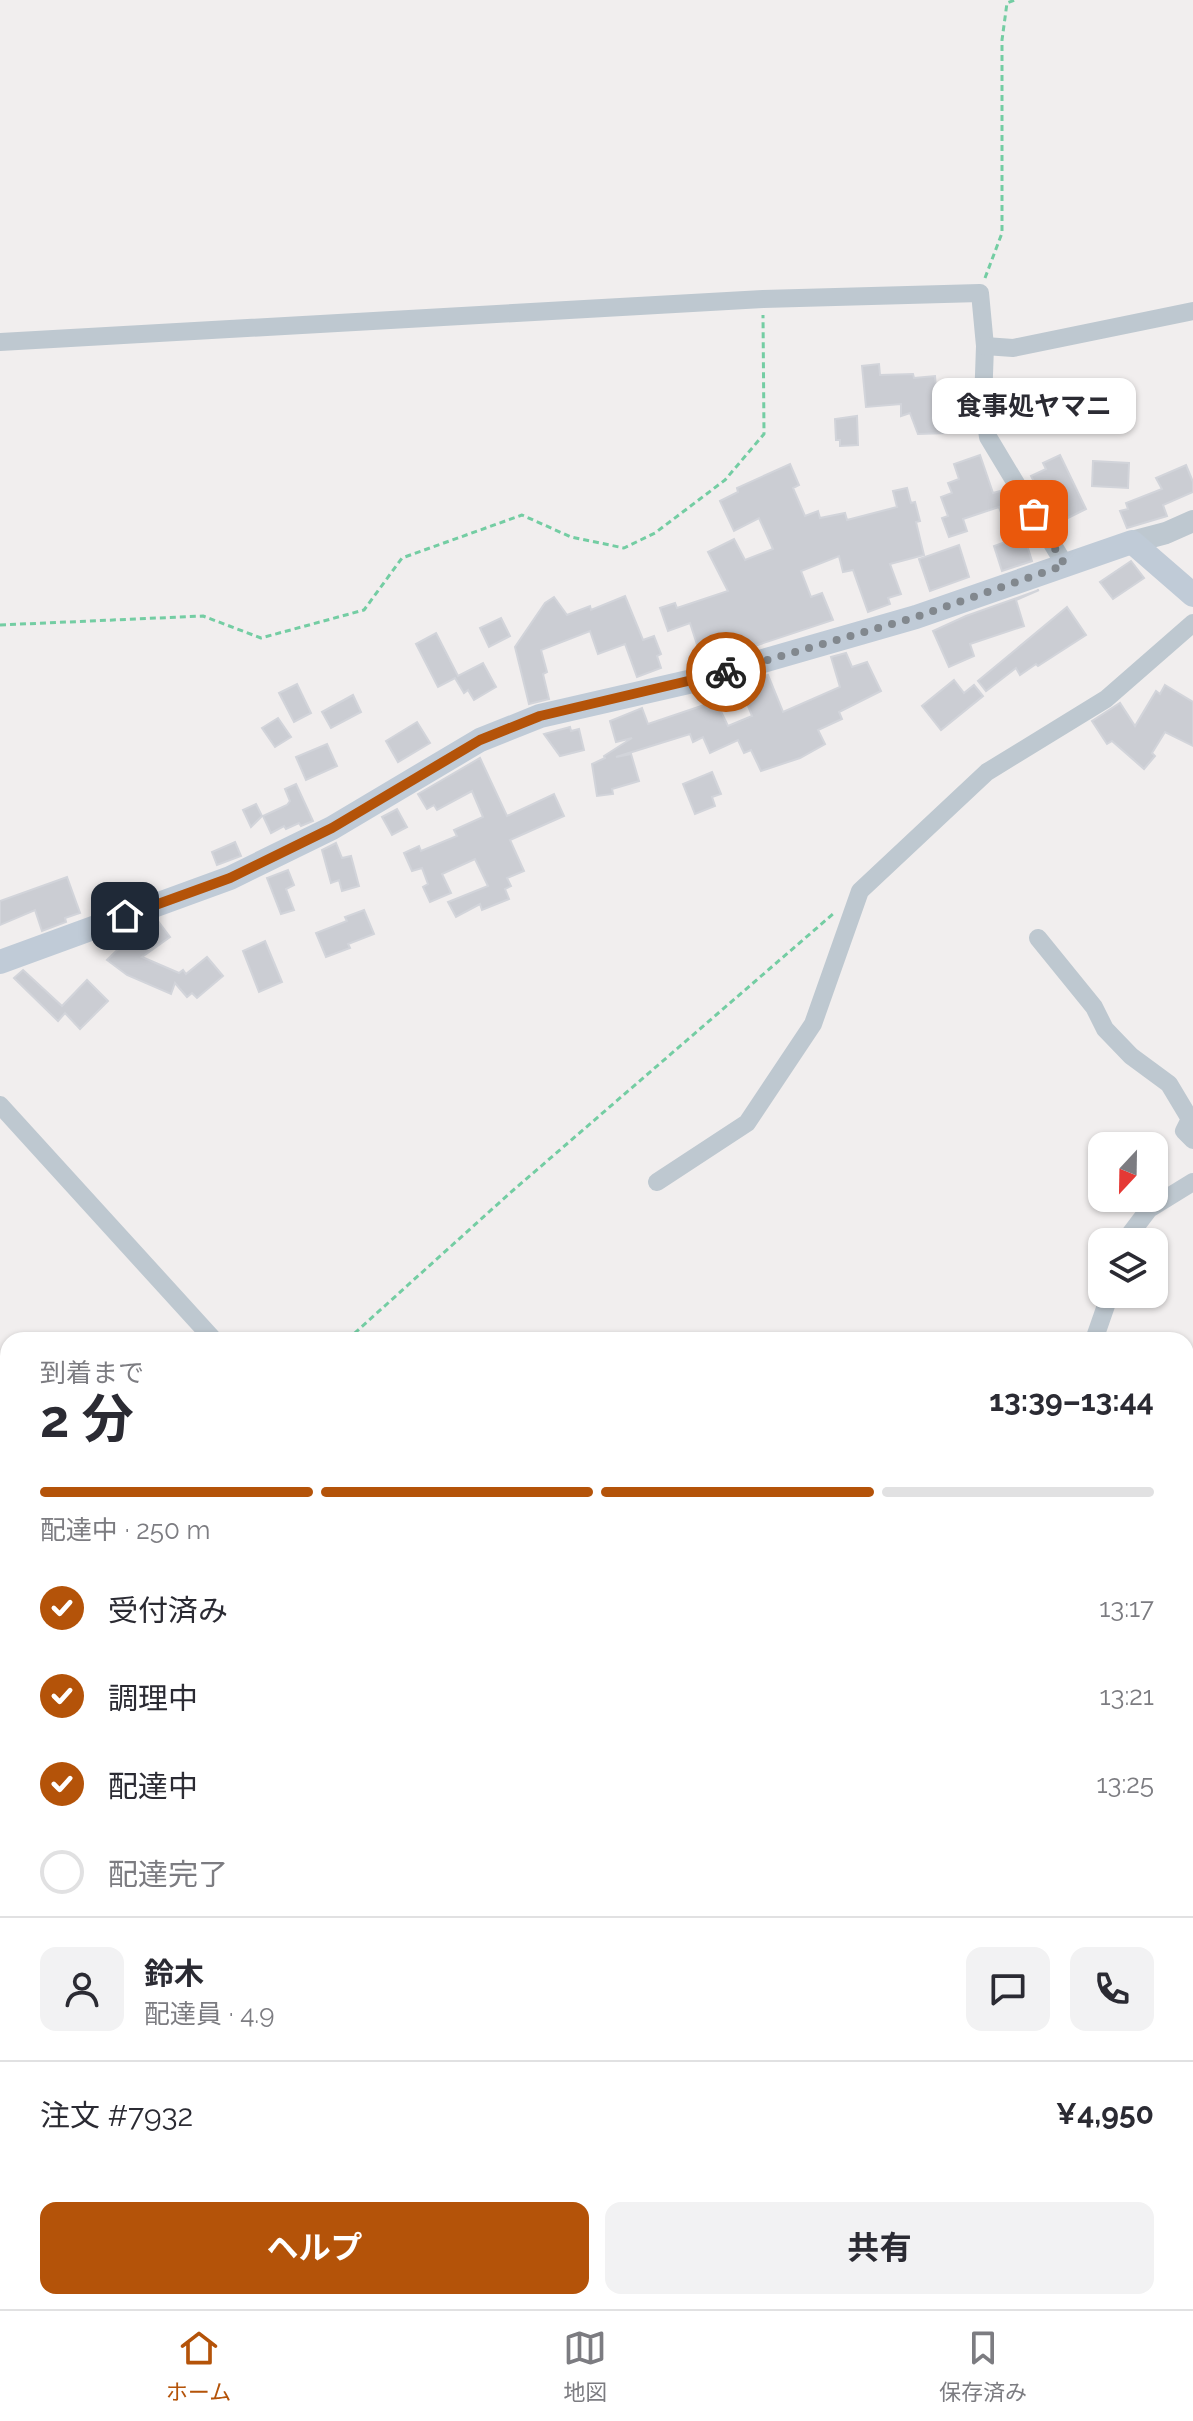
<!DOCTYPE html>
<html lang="ja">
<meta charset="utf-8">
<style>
body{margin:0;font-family:Raleway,"Noto Sans JP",sans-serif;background:#f2f2f3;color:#2b2b33;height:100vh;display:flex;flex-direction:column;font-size:30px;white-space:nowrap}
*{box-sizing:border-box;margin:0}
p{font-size:26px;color:#7c7c81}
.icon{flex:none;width:44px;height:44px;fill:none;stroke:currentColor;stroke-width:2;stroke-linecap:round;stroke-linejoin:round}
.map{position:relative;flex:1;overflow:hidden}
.side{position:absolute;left:0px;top:1332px;width:1194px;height:978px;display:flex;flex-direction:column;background:#fff;border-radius:24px 24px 0 0;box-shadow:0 2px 6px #0004}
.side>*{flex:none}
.needle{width:52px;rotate:202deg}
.fabs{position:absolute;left:1088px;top:1132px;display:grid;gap:16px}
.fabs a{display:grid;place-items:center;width:80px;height:80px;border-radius:16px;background:#fff;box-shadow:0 2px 6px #0004;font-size:40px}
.pin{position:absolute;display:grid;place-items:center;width:68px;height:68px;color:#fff;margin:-34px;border-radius:16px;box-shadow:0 4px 12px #0006}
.courier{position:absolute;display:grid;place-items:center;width:80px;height:80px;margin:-40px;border:6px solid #b45309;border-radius:50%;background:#fff;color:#222;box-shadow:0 2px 10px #0007}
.bubble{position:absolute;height:56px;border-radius:16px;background:#fff;box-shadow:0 2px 6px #0004;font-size:26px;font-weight:700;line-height:56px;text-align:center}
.summary em{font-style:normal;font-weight:700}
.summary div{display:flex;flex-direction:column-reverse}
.summary{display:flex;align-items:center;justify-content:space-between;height:136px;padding:0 40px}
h1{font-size:52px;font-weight:700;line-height:60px}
.bar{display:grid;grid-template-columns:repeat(4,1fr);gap:12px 8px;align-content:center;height:96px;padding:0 40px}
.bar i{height:10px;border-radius:6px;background:#e1e1e2}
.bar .active{background:#b45309}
.bar p{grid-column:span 4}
.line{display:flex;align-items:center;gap:20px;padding:0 40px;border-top:2px solid #e1e1e2}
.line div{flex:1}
.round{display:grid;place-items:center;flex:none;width:84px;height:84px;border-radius:16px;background:#f2f2f3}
ol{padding:0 40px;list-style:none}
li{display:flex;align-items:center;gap:24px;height:88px}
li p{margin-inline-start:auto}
li .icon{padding:8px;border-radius:50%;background:#b45309;color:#fff;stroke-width:4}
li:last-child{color:#7c7c81}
li i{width:44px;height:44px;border:4px solid #e1e1e2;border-radius:50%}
.action{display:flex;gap:16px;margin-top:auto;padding:16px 40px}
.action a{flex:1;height:92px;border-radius:16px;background:#b45309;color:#fff;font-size:32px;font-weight:700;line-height:92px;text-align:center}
.action a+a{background:#f2f2f3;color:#2b2b33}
.menu{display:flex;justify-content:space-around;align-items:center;height:112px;border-top:2px solid #e1e1e2;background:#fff;font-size:22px;color:#7c7c81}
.menu a{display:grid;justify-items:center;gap:4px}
.menu .active{color:#b45309}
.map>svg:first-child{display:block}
.water{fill:#89d5ec}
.building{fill:#cbcdd3;stroke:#d2d4da;stroke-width:2}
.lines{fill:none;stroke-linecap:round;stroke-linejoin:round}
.path{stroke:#74cda3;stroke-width:3;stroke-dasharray:6 4;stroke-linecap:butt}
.minor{stroke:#bec8d0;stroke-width:18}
.tertiary{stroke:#bec8d0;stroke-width:22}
.secondary{stroke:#c0cbd7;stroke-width:24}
.primary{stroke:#adbdcd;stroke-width:28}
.done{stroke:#82888e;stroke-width:8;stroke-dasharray:0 14.4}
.route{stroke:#b45309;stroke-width:10}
</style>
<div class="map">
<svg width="1193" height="2309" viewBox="0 0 1193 2309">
<rect width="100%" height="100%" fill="#f1eeee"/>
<g class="water">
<path d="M1186 2033 1193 2034V2151L1186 2149Z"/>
<path d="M8 2139V2296L0 2301V2150Z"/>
</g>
<g class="building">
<path d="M879 364 880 375 913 374 914 378 935 376 938 410H949L950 433 918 434 910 413 901 416V404L866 407 862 366Z"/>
<path d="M1044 404 1082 409 1079 430 1041 425Z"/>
<path d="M857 416 858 445 840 446V440H836L835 419Z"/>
<path d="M980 455 993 493 1004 490 1008 500 1011 499 1019 512 1017 513 1032 561 1002 571 994 546 1011 540 999 507 963 519 967 531 949 537 942 518 948 516 941 497 952 493 948 483 959 479 954 464Z"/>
<path d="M1060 455 1086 509 1056 524 1031 476 1046 469 1043 463Z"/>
<path d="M1093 461 1129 463 1128 488 1092 486Z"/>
<path d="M790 464 799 485 793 488 805 516 818 511 820 518 845 513 847 520 897 507 893 491 907 488 911 503 915 502 920 521 916 522 924 555 890 564 901 594 888 598 890 604 868 612 853 570 843 572 839 556 801 571 811 597 822 593 833 620 703 663 690 623 668 631 660 608 675 603 677 608 728 591 708 552 734 539 745 560 773 549 759 518 734 531 720 501 738 492 737 488Z"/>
<path d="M1186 465 1193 482V492L1163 505 1167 516 1127 528 1120 511 1128 509 1126 503 1162 489 1156 478Z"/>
<path d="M959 545 969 577 930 591 919 559Z"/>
<path d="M1131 561 1144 578 1113 599 1100 582Z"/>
<path d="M1039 590 1016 600 1024 626 970 644 974 656 949 667 933 631 966 616Z"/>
<path d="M625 596 643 640 654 636 661 654 657 656 661 668 637 677 625 644 598 654 590 631 541 650 547 672 543 674 549 699 529 704 515 647 545 603 554 597 567 615 590 606 591 610Z"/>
<path d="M1067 607 1086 635 1038 666 1036 664 1020 675 1016 668 986 691 978 681Z"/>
<path d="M501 618 510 636 489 647 480 628Z"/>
<path d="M436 633 458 676 483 663 496 687 474 700 468 690 464 693 455 678 438 687 416 644Z"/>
<path d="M846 653 852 667 867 662 881 691 839 712 842 719 818 730 825 744 800 758 761 771 751 750 744 753 738 740 710 753 703 737 693 742 690 734 616 757 631 754 639 781 612 789 613 794 597 796 592 764 605 758 604 756 632 738 616 742 610 721 642 708 648 724 716 701 728 726 752 716 739 683 768 675 783 712 840 687 831 657Z"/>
<path d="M954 680 964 693 974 685 983 696 941 730 922 706Z"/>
<path d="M297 684 311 713 294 722 279 693Z"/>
<path d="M1165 685 1193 702V746L1165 732 1152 753 1155 756 1144 769 1112 741 1107 744 1092 721 1120 703 1135 726 1156 691 1160 694Z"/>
<path d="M353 695 361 712 331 728 322 712Z"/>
<path d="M278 718 291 737 275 747 262 728Z"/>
<path d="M417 722 430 743 398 762 386 741Z"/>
<path d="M570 727 571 731 579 729 584 750 560 756 544 734Z"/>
<path d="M327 744 337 766 306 780 296 757Z"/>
<path d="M480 758 507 816 554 794 564 816 510 840 524 871 507 878 511 886 505 889 509 899 482 910 480 904 456 917 448 902 488 886 475 859 442 874 451 893 430 902 423 887 428 884 422 868 412 871 404 853 419 846 421 851 457 836 454 830 483 817 472 791 437 810 434 805 427 809 418 794Z"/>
<path d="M712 772 721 794 712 797 715 806 695 814 683 784Z"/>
<path d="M296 784 313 821 301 826 299 823 286 829 284 826 271 833 263 816 287 805 290 801 285 789Z"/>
<path d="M256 804 262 816 251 827 243 810Z"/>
<path d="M397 809 407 827 392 835 382 817Z"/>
<path d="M235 842 241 856 217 865 212 852Z"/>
<path d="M336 843 342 858 351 856 359 886 342 891 339 880 331 883 322 850Z"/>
<path d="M288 870 294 885 286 889 294 910 281 914 267 878Z"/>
<path d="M67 877 80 913 65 918 66 922 42 931 35 910 0 925V901Z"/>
<path d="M364 910 374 934 348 944 350 948 326 957 316 933 347 921 345 917Z"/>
<path d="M158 921 170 937 142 957 179 973 183 970 186 974 207 957 223 976 197 998 192 993 187 997 175 983 171 994 127 975 107 960 135 933 138 935Z"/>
<path d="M265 941 282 982 259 992 243 951Z"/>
<path d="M23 970 62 1006 87 980 108 1001 80 1029 65 1013 58 1021 14 978Z"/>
</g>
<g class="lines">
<g class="path">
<path d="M985 278 1002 233V40L1007 3 1015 0"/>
<path d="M0 625 203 616 261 638 364 610 402 558 522 515 571 537 624 548 655 533 725 480 764 434 763 315"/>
<path d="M347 1340 510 1193 833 914"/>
<path d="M1186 1448 1193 1434"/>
<path d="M1186 1566 1193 1586"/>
<path d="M0 1645 8 1638"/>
<path d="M1186 2210 1193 2211"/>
<path d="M613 2309 615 2302"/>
</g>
<g class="minor">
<path d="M0 342 763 299 980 293 985 346 983 403 988 437 1065 565"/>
<path d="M985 346 1013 348 1193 311"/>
<path d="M1038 938 1094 1007 1105 1029 1131 1056 1169 1084 1190 1119 1184 1131 1193 1140"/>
<path d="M0 1105 214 1340"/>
<path d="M657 1182 747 1123 813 1024 860 891 987 772 1106 699 1193 623"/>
<path d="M1124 1242 1149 1209 1193 1182"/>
<path d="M1094 1340 1110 1294"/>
</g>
<path class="tertiary" d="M1132 542 1166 533 1193 521"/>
<path class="secondary" d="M0 962 230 878 332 828 480 740 540 716 697 680 916 617 1132 542 1193 595"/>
<g class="primary">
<path d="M1186 1979 1193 1981"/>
<path d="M0 2047H8"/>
</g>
</g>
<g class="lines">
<path class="done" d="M726 672 916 617 1065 565 1034 514"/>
<path class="route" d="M125 916 230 878 332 828 480 740 540 716 726 672"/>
</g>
</svg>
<div class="fabs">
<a><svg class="needle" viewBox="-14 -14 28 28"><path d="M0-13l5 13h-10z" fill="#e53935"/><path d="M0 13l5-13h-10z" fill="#7c7c81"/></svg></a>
<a><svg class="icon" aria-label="layers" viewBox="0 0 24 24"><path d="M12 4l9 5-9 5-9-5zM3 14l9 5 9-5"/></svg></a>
</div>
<div class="pin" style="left:1034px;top:514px;background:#ea580c"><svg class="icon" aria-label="bag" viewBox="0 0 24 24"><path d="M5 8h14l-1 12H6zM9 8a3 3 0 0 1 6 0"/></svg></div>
<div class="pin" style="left:125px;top:916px;background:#1f2937"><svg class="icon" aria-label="home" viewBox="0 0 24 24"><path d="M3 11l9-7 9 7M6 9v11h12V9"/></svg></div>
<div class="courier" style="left:726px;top:672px"><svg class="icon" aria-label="bike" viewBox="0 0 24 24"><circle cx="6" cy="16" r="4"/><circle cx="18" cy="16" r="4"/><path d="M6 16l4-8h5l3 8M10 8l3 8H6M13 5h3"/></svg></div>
<div class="bubble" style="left:932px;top:378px;width:204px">食事処ヤマニ</div>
<section class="side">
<div class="summary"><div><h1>2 分</h1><p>到着まで</p></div><em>13:39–13:44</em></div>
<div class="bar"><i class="active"></i><i class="active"></i><i class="active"></i><i></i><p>配達中 · 250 m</p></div>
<ol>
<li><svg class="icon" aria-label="check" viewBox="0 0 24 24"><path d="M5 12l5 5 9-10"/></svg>受付済み<p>13:17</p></li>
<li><svg class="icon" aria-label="check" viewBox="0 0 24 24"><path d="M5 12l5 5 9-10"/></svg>調理中<p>13:21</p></li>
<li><svg class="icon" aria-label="check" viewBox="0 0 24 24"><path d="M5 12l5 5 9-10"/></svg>配達中<p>13:25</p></li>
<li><i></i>配達完了</li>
</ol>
<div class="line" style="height:144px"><a class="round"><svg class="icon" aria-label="person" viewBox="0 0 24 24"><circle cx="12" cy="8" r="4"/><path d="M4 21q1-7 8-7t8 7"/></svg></a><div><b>鈴木</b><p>配達員 · 4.9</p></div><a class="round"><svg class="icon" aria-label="chat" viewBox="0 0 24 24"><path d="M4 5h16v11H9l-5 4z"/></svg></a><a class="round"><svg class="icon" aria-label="phone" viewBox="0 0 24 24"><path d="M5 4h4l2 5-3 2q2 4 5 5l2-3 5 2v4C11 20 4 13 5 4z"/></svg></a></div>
<div class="line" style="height:104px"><div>注文 #7932</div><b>¥4,950</b></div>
<div class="action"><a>ヘルプ</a><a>共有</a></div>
</section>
</div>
<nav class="menu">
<a class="active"><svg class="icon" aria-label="home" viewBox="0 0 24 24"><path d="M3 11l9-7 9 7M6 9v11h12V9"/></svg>ホーム</a>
<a><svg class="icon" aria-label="map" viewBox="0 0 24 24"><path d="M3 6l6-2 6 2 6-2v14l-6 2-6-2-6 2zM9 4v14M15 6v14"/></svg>地図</a>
<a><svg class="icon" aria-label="saved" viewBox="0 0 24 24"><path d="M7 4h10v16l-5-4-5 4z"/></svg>保存済み</a>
</nav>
